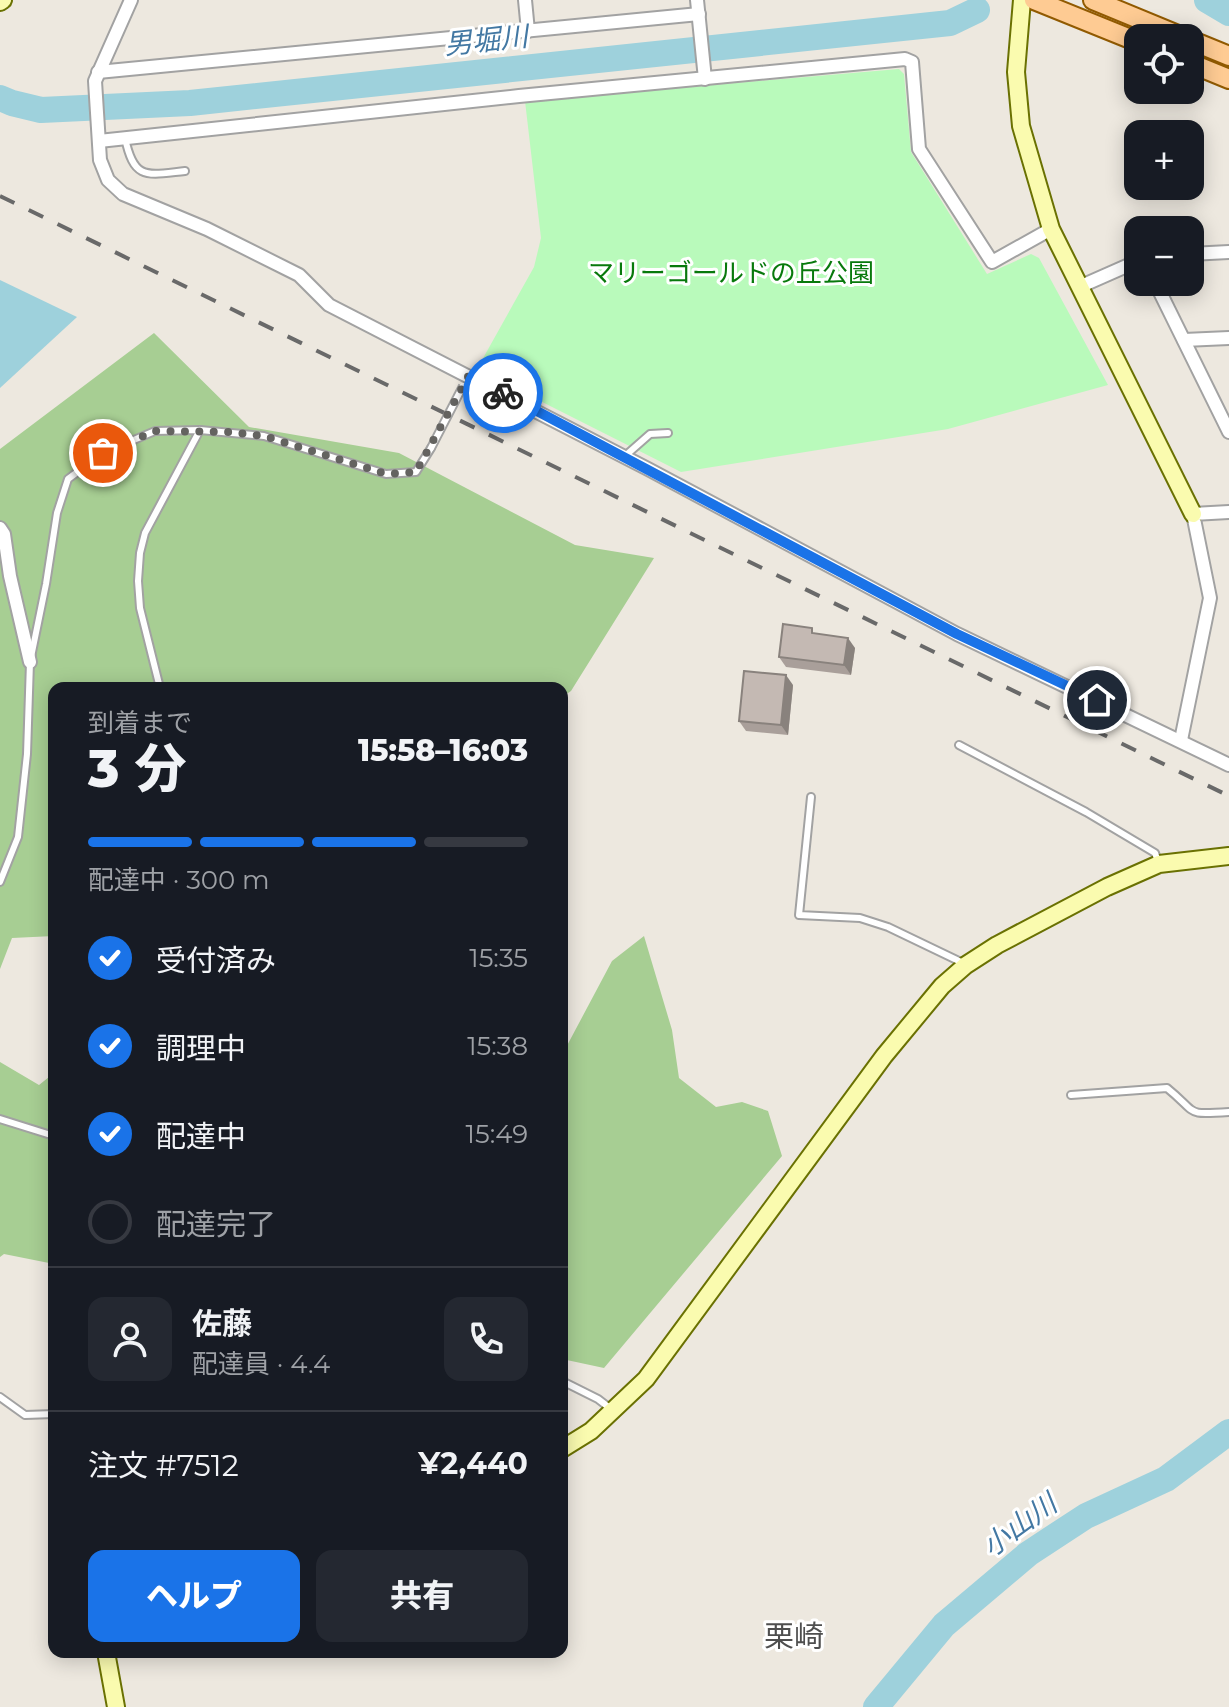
<!DOCTYPE html>
<html lang="ja">
<meta charset="utf-8">
<style>
body{margin:0;font-family:Montserrat,"Noto Sans JP",sans-serif;background:#242831;color:#f1f3f6;height:100vh;display:flex;flex-direction:column;font-size:30px;white-space:nowrap}
*{box-sizing:border-box;margin:0}
p{font-size:26px;color:#9ea1a6}
.icon{flex:none;width:44px;height:44px;fill:none;stroke:currentColor;stroke-width:2;stroke-linecap:round;stroke-linejoin:round}
.map{position:relative;flex:1;overflow:hidden}
.drawer{position:absolute;left:48px;top:682px;width:520px;height:976px;display:flex;flex-direction:column;background:#171b24;border-radius:16px;box-shadow:0 4px 20px #0003}
.drawer>*{flex:none}
.buttons{position:absolute;left:1124px;top:24px;display:grid;gap:16px}
.buttons a{display:grid;place-items:center;width:80px;height:80px;border-radius:16px;background:#171b24;box-shadow:0 4px 20px #0003;font-size:40px}
.pin{position:absolute;display:grid;place-items:center;width:68px;height:68px;color:#fff;margin:-34px;border:4px solid #fff;border-radius:50%;box-shadow:0 2px 8px #0007}
.courier{position:absolute;display:grid;place-items:center;width:80px;height:80px;margin:-40px;border:6px solid #1a73e8;border-radius:50%;background:#fff;color:#222;box-shadow:0 2px 10px #0007}
.headline em{font-style:normal;font-weight:800}
.headline div{display:flex;flex-direction:column-reverse}
.headline{display:flex;align-items:center;justify-content:space-between;height:136px;padding:0 40px}
h1{font-size:52px;font-weight:800;line-height:60px}
.bar{display:grid;grid-template-columns:repeat(4,1fr);gap:12px 8px;align-content:center;height:96px;padding:0 40px}
.bar i{height:10px;border-radius:6px;background:#363941}
.bar .current{background:#1a73e8}
.bar p{grid-column:span 4}
.line{display:flex;align-items:center;gap:20px;padding:0 40px;border-top:2px solid #363941}
.line div{flex:1}
.round{display:grid;place-items:center;flex:none;width:84px;height:84px;border-radius:16px;background:#242831}
ol{padding:0 40px;list-style:none}
li{display:flex;align-items:center;gap:24px;height:88px}
li p{margin-inline-start:auto}
li .icon{padding:8px;border-radius:50%;background:#1a73e8;color:#fff;stroke-width:4}
li:last-child{color:#9ea1a6}
li i{width:44px;height:44px;border:4px solid #363941;border-radius:50%}
.primary-button{display:flex;gap:16px;margin-top:auto;padding:16px 40px}
.primary-button a{flex:1;height:92px;border-radius:16px;background:#1a73e8;color:#fff;font-size:32px;font-weight:800;line-height:92px;text-align:center}
.primary-button a+a{background:#242831;color:#f1f3f6}
.map>svg:first-child{display:block}
.forest{fill:#a7ce93}
.park{fill:#b9fabb}
.water{fill:#9ed1dc}
.lines{fill:none;stroke-linecap:round;stroke-linejoin:round}
.river{stroke:#9ed1dc;stroke-width:26}
.lane-casing{stroke:#a2a2a2;stroke-width:10}
.street-casing{stroke:#a2a2a2;stroke-width:16}
.secondary-casing{stroke:#6a7102;stroke-width:20}
.primary-casing{stroke:#915a00;stroke-width:22}
.lane{stroke:#fff;stroke-width:6}
.street{stroke:#fff;stroke-width:12}
.secondary{stroke:#fafbaf;stroke-width:16}
.primary{stroke:#fecb93;stroke-width:18}
.rail{stroke:#696969;stroke-width:4;stroke-dasharray:16 16;stroke-linecap:butt}
.lane-bridge-casing{stroke:#a2a2a2;stroke-width:10;stroke-linecap:butt}
.lane-bridge{stroke:#fff;stroke-width:6}
.wall{fill:#a99f9a}
.shaded-wall{fill:#89827d}
.building{fill:#c4b9b3;stroke:#89827d;stroke-width:2}
.done{stroke:#646360;stroke-width:8;stroke-dasharray:0 14.4}
.route{stroke:#1a73e8;stroke-width:10}
.labels{text-anchor:middle;stroke-width:6;stroke-linejoin:round;paint-order:stroke}
.park-label{font-size:26px;fill:#08790c;stroke:#fff}
.water-label{font-size:28px;font-style:italic;fill:#4378a3;stroke:#fff}
.quarter-label{font-size:30px;fill:#4e4e4e;stroke:#fff}
</style>
<div class="map">
<svg width="1229" height="1707" viewBox="0 0 1229 1707">
<rect width="100%" height="100%" fill="#ede8df"/>
<g class="forest">
<path d="M154 333 249 427 399 453 575 545 654 558 571 691 562 697V688H54V936L12 938 0 969V449Z"/>
<path d="M644 936 672 1030 679 1078 716 1107 742 1102 768 1111 782 1156 604 1368 562 1359V1055L612 961Z"/>
<path d="M0 1062 39 1085 54 1073V1264L4 1254 0 1257Z"/>
</g>
<path class="park" d="M899 69 904 74 911 152 987 274 1031 254 1039 258 1108 385 948 429 681 472 477 369 534 267 541 238 525 101Z"/>
<path class="water" d="M0 280 77 317 0 388Z"/>
<g class="lines">
<g class="river">
<path d="M1207 0 1229 13"/>
<path d="M0 98 12 103 41 110 190 103 950 23 977 10"/>
<path d="M876 1707 944 1625 1028 1554 1086 1516 1166 1479 1229 1432"/>
</g>
<g class="lane-casing">
<g id="lane">
<path d="M125 138C134 181 147 175 185 171"/>
<path d="M625 456 650 434 668 433"/>
<path d="M160 688 140 608 138 581 140 553 145 533 200 430"/>
<path d="M959 745 1086 812 1155 853 1159 864"/>
<path d="M811 797 799 915 860 918 888 927 963 963"/>
<path d="M0 882 18 837 27 754 30 662 46 584 57 513 68 479 103 453 155 431 200 430 264 436 386 474 416 472 431 448"/>
<path d="M1071 1095 1167 1088C1199 1114 1184 1115 1229 1112"/>
<path d="M0 1119 54 1136"/>
<path d="M562 1381 598 1399 611 1409"/>
<path d="M0 1397 25 1415 54 1414"/>
</g>
</g>
<g class="street-casing">
<g id="street">
<path d="M131 0 95 81 100 160 108 180 123 194 207 229 299 275 329 305 648 469 957 634 1229 765"/>
<path d="M525 0 528 31"/>
<path d="M697 0 705 79"/>
<path d="M98 72 699 14"/>
<path d="M99 141 519 96 905 59 912 62 919 149 992 262 1051 229"/>
<path d="M1190 254 1229 252"/>
<path d="M1155 282 1229 432"/>
<path d="M1079 287 1138 261"/>
<path d="M1184 340 1229 338"/>
<path d="M0 528 4 534 10 576 30 662"/>
<path d="M1181 740 1210 598 1193 514 1229 512"/>
</g>
</g>
<g class="secondary-casing">
<g id="secondary">
<path d="M1022 0 1016 72 1021 126 1051 229 1193 514"/>
<path d="M0 2 3 0"/>
<path d="M562 1449 591 1431 646 1379 884 1056 942 986 966 965 997 945 1107 887 1159 864 1229 856"/>
<path d="M106 1652 116 1707"/>
</g>
</g>
<g class="primary-casing">
<g id="primary">
<path d="M1034 0 1138 42"/>
<path d="M1093 0 1185 38"/>
<path d="M1190 40 1229 56"/>
<path d="M1190 63 1229 79"/>
</g>
</g>
<use href="#lane" class="lane"/>
<use href="#street" class="street"/>
<use href="#secondary" class="secondary"/>
<use href="#primary" class="primary"/>
<path class="rail" d="M0 196 1229 796"/>
<g class="lane-bridge-casing">
<path id="lane-bridge" d="M431 448 463 386"/>
</g>
<use href="#lane-bridge" class="lane-bridge"/>
</g>
<g class="wall">
<path d="M816 633 855 648 851 675 786 667 779 657Z"/>
<path d="M793 685 788 735 746 731 739 721Z"/>
</g>
<g class="shaded-wall">
<path d="M848 638 855 648 851 675 844 665Z"/>
<path d="M786 675 793 685 788 735 781 725Z"/>
</g>
<g class="building">
<path d="M783 624 812 628V633L848 638 844 665 779 657Z"/>
<path d="M744 671 786 675 781 725 739 721Z"/>
</g>
<g class="lines">
<path class="done" d="M103 453 155 431 228 432 264 436 386 474 416 472 469 375 503 393"/>
<path class="route" d="M503 393 957 634 1097 700"/>
</g>
<g class="labels">
<g class="park-label">
<text x="731" y="282">マリーゴールドの丘公園</text>
</g>
<g class="water-label">
<text transform="translate(486 40) rotate(-6)" y="10">男堀川</text>
<text transform="translate(1019 1525) rotate(-36)" y="10">小山川</text>
</g>
<g class="quarter-label">
<text x="794" y="1647">栗崎</text>
</g>
</g>
</svg>
<div class="buttons">
<a><svg class="icon" aria-label="locate" viewBox="0 0 24 24"><circle cx="12" cy="12" r="6"/><path d="M12 2v4M12 18v4M2 12h4M18 12h4"/></svg></a>
<a>+</a>
<a>−</a>
</div>
<div class="pin" style="left:103px;top:453px;background:#ea580c"><svg class="icon" aria-label="bag" viewBox="0 0 24 24"><path d="M5 8h14l-1 12H6zM9 8a3 3 0 0 1 6 0"/></svg></div>
<div class="pin" style="left:1097px;top:700px;background:#1f2937"><svg class="icon" aria-label="home" viewBox="0 0 24 24"><path d="M3 11l9-7 9 7M6 9v11h12V9"/></svg></div>
<div class="courier" style="left:503px;top:393px"><svg class="icon" aria-label="bike" viewBox="0 0 24 24"><circle cx="6" cy="16" r="4"/><circle cx="18" cy="16" r="4"/><path d="M6 16l4-8h5l3 8M10 8l3 8H6M13 5h3"/></svg></div>
<section class="drawer">
<div class="headline"><div><h1>3 分</h1><p>到着まで</p></div><em>15:58–16:03</em></div>
<div class="bar"><i class="current"></i><i class="current"></i><i class="current"></i><i></i><p>配達中 · 300 m</p></div>
<ol>
<li><svg class="icon" aria-label="check" viewBox="0 0 24 24"><path d="M5 12l5 5 9-10"/></svg>受付済み<p>15:35</p></li>
<li><svg class="icon" aria-label="check" viewBox="0 0 24 24"><path d="M5 12l5 5 9-10"/></svg>調理中<p>15:38</p></li>
<li><svg class="icon" aria-label="check" viewBox="0 0 24 24"><path d="M5 12l5 5 9-10"/></svg>配達中<p>15:49</p></li>
<li><i></i>配達完了</li>
</ol>
<div class="line" style="height:144px"><a class="round"><svg class="icon" aria-label="person" viewBox="0 0 24 24"><circle cx="12" cy="8" r="4"/><path d="M4 21q1-7 8-7t8 7"/></svg></a><div><b>佐藤</b><p>配達員 · 4.4</p></div><a class="round"><svg class="icon" aria-label="phone" viewBox="0 0 24 24"><path d="M5 4h4l2 5-3 2q2 4 5 5l2-3 5 2v4C11 20 4 13 5 4z"/></svg></a></div>
<div class="line" style="height:104px"><div>注文 #7512</div><b>¥2,440</b></div>
<div class="primary-button"><a>ヘルプ</a><a>共有</a></div>
</section>
</div>
